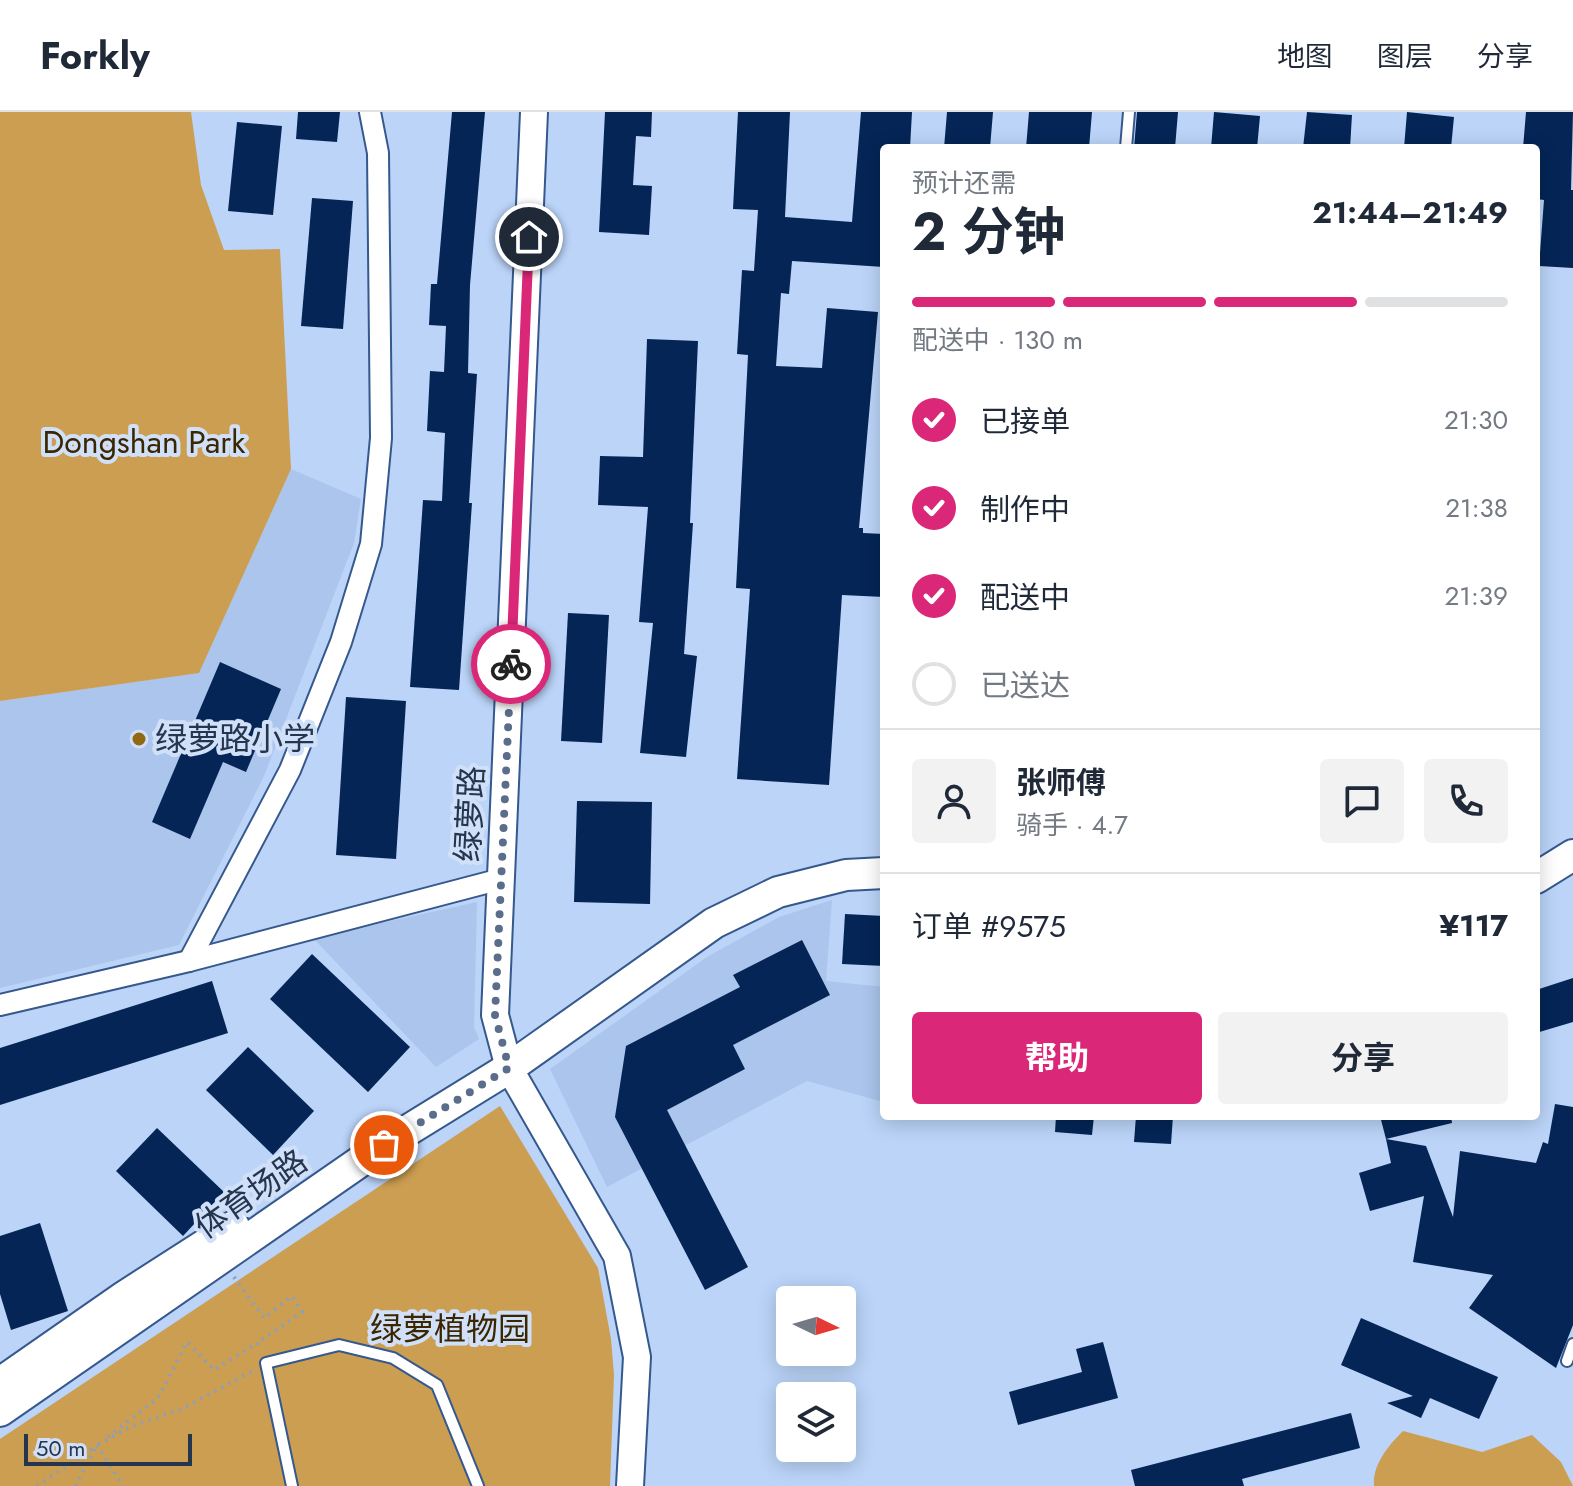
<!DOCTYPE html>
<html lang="zh">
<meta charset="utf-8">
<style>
body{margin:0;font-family:Jost,"Noto Sans SC",sans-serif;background:#f2f2f3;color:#1f2937;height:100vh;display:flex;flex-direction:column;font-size:30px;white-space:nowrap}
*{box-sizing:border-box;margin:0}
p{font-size:26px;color:#747a83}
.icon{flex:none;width:44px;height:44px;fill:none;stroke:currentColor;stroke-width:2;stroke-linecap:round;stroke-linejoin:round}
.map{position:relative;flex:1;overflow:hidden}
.side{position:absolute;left:880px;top:32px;width:660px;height:976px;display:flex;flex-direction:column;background:#fff;border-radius:8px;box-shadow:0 4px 20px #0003}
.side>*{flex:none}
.needle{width:52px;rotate:95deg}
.controls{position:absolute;left:776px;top:1174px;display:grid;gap:16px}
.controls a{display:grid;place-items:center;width:80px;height:80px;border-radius:8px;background:#fff;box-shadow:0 4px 20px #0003;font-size:40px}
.scale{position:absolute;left:24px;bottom:20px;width:168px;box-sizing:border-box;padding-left:8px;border:4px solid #26354e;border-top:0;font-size:22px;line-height:28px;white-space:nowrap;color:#26354e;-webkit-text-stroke:6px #d0e0f9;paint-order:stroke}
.pin{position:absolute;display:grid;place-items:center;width:68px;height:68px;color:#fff;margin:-34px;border:4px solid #fff;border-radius:50%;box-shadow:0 2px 8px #0007}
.courier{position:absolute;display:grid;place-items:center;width:80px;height:80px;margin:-40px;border:6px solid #db2777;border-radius:50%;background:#fff;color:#222;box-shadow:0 2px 10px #0007}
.overview em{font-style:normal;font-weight:700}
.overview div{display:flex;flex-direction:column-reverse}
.overview{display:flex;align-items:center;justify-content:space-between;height:136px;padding:0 32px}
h1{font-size:52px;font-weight:700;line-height:60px}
.bar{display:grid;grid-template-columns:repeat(4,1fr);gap:12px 8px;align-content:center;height:96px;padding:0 32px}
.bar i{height:10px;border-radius:6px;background:#e0e1e3}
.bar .current{background:#db2777}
.bar p{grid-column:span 4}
.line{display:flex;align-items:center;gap:20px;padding:0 32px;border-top:2px solid #e0e1e3}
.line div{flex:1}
.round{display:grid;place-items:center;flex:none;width:84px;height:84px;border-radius:8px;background:#f2f2f3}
ol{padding:0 32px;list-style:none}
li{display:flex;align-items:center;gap:24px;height:88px}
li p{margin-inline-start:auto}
li .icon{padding:8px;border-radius:50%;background:#db2777;color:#fff;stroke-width:4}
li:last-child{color:#747a83}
li i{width:44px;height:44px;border:4px solid #e0e1e3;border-radius:50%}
.button{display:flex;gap:16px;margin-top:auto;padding:16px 32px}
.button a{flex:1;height:92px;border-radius:8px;background:#db2777;color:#fff;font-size:32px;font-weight:700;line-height:92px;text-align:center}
.button a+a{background:#f2f2f3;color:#1f2937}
header{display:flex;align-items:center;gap:48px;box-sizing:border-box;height:112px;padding:0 40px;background:#fff;border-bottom:2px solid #e0e1e3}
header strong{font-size:38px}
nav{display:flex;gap:44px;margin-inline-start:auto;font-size:28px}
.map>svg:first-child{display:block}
.built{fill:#abc5ec}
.green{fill:#cc9e51}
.building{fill:#042556}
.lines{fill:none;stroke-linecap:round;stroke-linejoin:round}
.service-casing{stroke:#35588d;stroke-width:14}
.minor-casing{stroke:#35588d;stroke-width:24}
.tertiary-casing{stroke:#35588d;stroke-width:30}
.secondary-casing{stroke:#35588d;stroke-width:34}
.path{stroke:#899fbf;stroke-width:4;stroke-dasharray:2 6;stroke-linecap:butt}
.service{stroke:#fff;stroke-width:10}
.minor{stroke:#fff;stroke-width:20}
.tertiary{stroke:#fff;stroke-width:26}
.secondary{stroke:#fff;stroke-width:30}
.done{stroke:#5a6d8a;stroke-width:8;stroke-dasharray:0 14.4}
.route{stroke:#db2777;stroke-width:10}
.poi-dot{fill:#926812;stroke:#d0e0f9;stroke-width:3}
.labels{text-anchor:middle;stroke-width:8;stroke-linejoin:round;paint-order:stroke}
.park-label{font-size:32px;fill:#3b2600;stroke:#d0e0f9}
.poi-label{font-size:32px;fill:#26354e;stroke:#d0e0f9;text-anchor:start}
.street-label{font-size:32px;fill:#26354e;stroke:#d0e0f9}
</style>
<header>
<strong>Forkly</strong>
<nav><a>地图</a><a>图层</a><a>分享</a></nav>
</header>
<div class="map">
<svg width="1573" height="1374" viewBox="0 0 1573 1374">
<rect width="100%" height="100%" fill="#bbd4f8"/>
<g class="built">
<path d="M291 357 361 387 354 431 264 664 179 833 0 876V589L198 561Z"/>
<path d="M832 788 826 869 884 875V990L807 969 607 1075 550 957 707 845 779 805Z"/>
<path d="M477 790 474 915 479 927 436 955 313 826Z"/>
</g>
<g class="green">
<path d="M0 0H191L201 73 224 138 280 137 291 357 199 561 0 589Z"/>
<path d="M500 994 598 1156 611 1227 614 1263 610 1374H0V1327Z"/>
<path d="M1403 1319 1482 1340 1532 1323 1561 1350 1573 1374H1374C1372 1353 1389 1333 1403 1319Z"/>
</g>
<g class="building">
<path d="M298 0H340L337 30 296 27Z"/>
<path d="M452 0H485L470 173 468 261 477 262 469 391H472L459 578 410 575 423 388 442 389 445 321 427 319 430 259 444 260 446 214 429 213 431 172H437Z"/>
<path d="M605 0H652L651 25 636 24 633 73 652 74 649 123 599 120Z"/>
<path d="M738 0H790L785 105 852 110 861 0H912L910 36H884V155L792 149 789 182 781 181 776 254 822 256 827 196 878 200 859 416H863V421L884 422V485L842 483 829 673 737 667 750 477 736 476 748 243 737 242 742 158 754 159 758 98 733 97Z"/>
<path d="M947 0H993L990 36H944Z"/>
<path d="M1029 0H1092L1089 36H1026Z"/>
<path d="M1137 0H1178L1175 36H1134Z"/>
<path d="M1214 0 1260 4 1257 36H1211Z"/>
<path d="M1307 0 1352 3 1350 36H1303Z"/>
<path d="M1407 0 1454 5 1451 36H1404Z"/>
<path d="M1526 0H1573L1571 78H1573V156L1539 154 1544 88 1536 87V36H1523Z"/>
<path d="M237 10 282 14 273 103 228 99Z"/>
<path d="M312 86 353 89 343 217 301 214Z"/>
<path d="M647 227 698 229 690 411H693L684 542 697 544 686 645 640 641 653 511 639 510 648 395 598 393 600 344 643 345Z"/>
<path d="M568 501 609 503 602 631 561 629Z"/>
<path d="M220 550 281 577 246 660 223 650 190 727 152 710Z"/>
<path d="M346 585 406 589 396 747 336 743Z"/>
<path d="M577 689 652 690 650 792 574 790Z"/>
<path d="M845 802 884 804V854L842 852Z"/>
<path d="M802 828 830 883 733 933 745 957 667 998 748 1155 705 1178 615 1005 626 934 740 875 733 863Z"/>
<path d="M312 842 410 935 368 980 270 887Z"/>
<path d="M1573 866V910L1536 921V878Z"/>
<path d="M212 869 228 921 0 993V936Z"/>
<path d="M248 935 314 999 273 1043 206 978Z"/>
<path d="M1555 992 1573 995V1213L1556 1256 1469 1196 1493 1163 1413 1150 1424 1084 1370 1099 1359 1061 1391 1051 1386 1027 1426 1034 1453 1105 1460 1039 1536 1051 1543 1030 1548 1032Z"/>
<path d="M1056 1004H1094L1092 1023 1055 1020Z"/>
<path d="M1136 1004H1173L1171 1032 1134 1030Z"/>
<path d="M1380 1004H1451L1452 1011 1386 1027Z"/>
<path d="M157 1016 224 1080 183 1124 116 1059Z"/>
<path d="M40 1111 68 1199 11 1218 0 1182V1124Z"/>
<path d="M1361 1206 1498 1265 1479 1307 1430 1286 1421 1306 1387 1291 1413 1284 1341 1253Z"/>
<path d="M1103 1230 1118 1286 1018 1313 1009 1280 1082 1260 1076 1237Z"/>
<path d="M1351 1301 1360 1336 1242 1367 1244 1374H1135L1131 1358Z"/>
</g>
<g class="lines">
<g class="service-casing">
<g id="service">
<path d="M1126 36 1129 0"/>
<path d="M1567 1249 1573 1232"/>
<path d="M292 1374 266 1251 339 1233 393 1246 437 1273 478 1374"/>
</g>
</g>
<g class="minor-casing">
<g id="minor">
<path d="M189 849 290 658 341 530 371 432 381 326 378 41 370 0"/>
<path d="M0 893 189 849 501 767"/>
</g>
</g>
<g class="tertiary-casing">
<path id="tertiary" d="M534 0 495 903 509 956 617 1144 637 1245 630 1374"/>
</g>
<g class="secondary-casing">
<g id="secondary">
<path d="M1536 766 1573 743"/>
<path d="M0 1271 125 1184 234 1114"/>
<path d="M0 1299 384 1033 509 956 714 811 778 780 846 763 884 761"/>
</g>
</g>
<g class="path">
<path d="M234 1165 264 1206 292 1184 302 1200 257 1231 260 1238"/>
<path d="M108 1325 158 1286 187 1230 214 1258 257 1231"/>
<path d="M97 1333 123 1374"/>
<path d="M37 1374 94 1335"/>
<path d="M75 1374 97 1333 130 1315 184 1296 254 1258"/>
</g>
<use href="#service" class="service"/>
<use href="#minor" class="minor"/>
<use href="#tertiary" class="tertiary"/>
<use href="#secondary" class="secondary"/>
</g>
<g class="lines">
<path class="done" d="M384 1033 509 956 495 903 511 552"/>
<path class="route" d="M511 552 529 125"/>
</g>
<circle class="poi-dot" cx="139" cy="627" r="8"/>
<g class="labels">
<g class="park-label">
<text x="144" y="341">Dongshan Park</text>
<text x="450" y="1228">绿萝植物园</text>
</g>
<g class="poi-label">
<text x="155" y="638">绿萝路小学</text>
</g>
<g class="street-label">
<text transform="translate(470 702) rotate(-87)" y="11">绿萝路</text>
<text transform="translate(251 1082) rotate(-35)" y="11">体育场路</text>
</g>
</g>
</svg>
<div class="controls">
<a><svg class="needle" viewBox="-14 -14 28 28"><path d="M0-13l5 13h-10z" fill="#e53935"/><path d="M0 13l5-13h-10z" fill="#747a83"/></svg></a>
<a><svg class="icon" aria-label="layers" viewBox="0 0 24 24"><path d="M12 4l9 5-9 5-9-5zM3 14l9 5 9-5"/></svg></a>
</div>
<div class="scale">50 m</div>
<div class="pin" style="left:384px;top:1033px;background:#ea580c"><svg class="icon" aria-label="bag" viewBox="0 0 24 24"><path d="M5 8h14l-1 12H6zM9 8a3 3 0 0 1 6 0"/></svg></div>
<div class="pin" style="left:529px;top:125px;background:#1f2937"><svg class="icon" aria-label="home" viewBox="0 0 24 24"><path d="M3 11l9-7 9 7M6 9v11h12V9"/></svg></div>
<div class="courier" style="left:511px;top:552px"><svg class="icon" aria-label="bike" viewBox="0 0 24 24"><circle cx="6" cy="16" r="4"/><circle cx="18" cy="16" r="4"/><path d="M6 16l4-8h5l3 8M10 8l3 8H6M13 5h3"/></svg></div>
<section class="side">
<div class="overview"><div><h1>2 分钟</h1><p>预计还需</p></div><em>21:44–21:49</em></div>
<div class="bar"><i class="current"></i><i class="current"></i><i class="current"></i><i></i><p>配送中 · 130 m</p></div>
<ol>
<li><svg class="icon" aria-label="check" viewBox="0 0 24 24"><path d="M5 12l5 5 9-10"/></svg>已接单<p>21:30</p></li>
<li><svg class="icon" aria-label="check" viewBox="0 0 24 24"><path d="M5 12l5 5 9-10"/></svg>制作中<p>21:38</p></li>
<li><svg class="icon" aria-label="check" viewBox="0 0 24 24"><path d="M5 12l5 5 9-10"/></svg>配送中<p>21:39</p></li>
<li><i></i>已送达</li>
</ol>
<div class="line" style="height:144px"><a class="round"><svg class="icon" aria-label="person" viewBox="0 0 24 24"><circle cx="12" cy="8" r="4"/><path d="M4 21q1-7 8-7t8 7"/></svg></a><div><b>张师傅</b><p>骑手 · 4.7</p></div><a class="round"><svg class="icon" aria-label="chat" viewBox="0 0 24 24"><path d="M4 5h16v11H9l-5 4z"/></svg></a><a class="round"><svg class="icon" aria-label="phone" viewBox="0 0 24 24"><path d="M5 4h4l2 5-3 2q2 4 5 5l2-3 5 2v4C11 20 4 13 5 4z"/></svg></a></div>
<div class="line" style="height:104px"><div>订单 #9575</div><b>¥117</b></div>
<div class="button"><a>帮助</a><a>分享</a></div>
</section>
</div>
